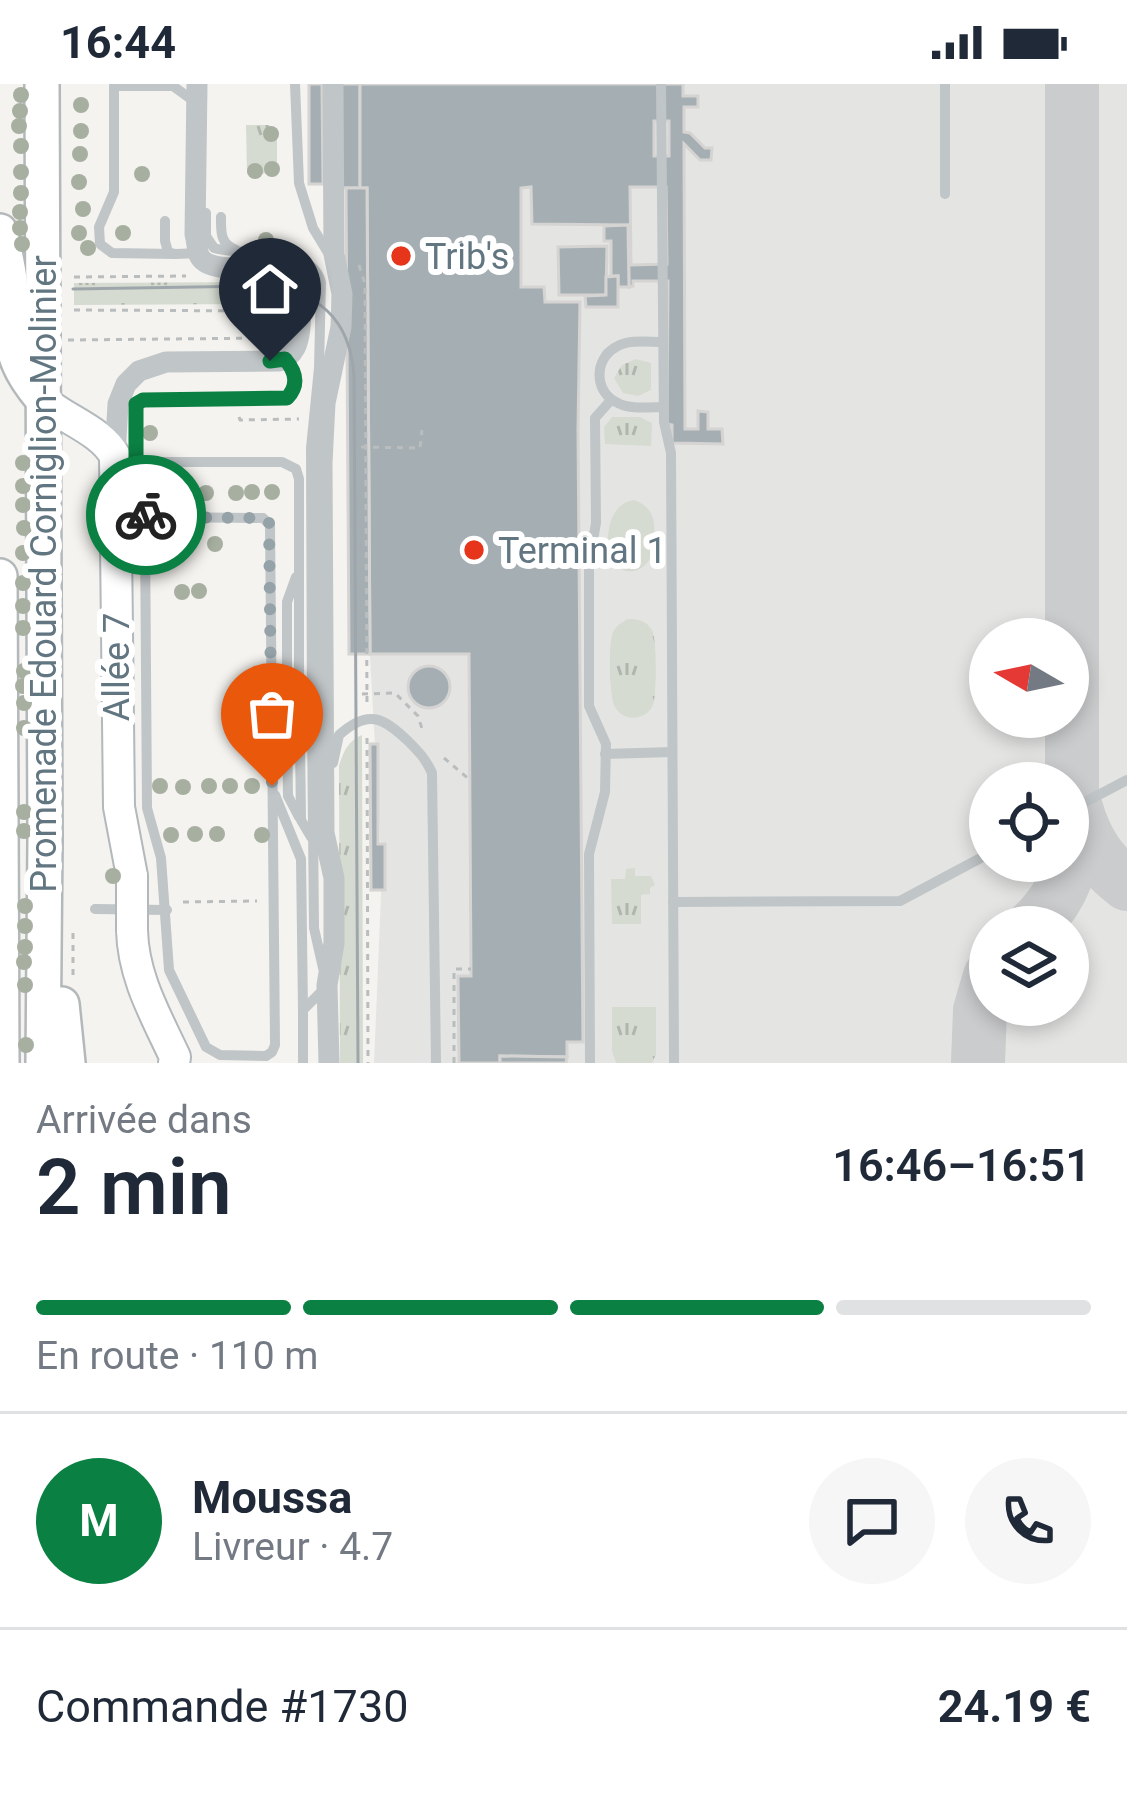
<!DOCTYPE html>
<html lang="fr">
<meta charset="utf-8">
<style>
body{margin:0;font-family:Roboto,sans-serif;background:#f6f6f7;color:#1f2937;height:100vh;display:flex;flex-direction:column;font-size:45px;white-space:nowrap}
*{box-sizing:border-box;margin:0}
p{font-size:39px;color:#747a83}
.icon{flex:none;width:66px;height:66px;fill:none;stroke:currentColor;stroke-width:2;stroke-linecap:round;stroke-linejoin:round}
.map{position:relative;height:979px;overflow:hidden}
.side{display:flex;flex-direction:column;background:#fff;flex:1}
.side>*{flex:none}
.needle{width:78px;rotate:279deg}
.tools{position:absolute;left:969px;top:534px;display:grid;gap:24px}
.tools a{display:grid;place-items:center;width:120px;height:120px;border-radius:50%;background:#fff;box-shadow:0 6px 18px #0003;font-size:60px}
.pin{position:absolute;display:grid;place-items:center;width:102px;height:102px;color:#fff;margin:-123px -51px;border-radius:50% 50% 50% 0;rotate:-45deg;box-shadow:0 0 12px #0007}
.pin .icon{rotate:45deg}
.courier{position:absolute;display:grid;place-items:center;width:120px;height:120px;margin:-60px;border:9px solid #0b8043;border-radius:50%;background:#fff;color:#222;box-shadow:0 3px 15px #0007}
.summary em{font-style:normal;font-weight:600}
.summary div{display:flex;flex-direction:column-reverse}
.summary{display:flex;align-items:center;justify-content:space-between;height:204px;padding:0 36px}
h1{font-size:78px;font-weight:600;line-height:90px}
.bar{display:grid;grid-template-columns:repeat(4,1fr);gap:18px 12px;align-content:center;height:144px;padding:0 36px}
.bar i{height:15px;border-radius:9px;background:#e0e1e3}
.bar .current{background:#0b8043}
.bar p{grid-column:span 4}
.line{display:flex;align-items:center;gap:30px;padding:0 36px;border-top:3px solid #e0e1e3}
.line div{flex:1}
.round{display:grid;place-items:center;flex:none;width:126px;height:126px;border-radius:63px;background:#f6f6f7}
.status{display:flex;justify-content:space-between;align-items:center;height:84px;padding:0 60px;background:#fff;direction:ltr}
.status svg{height:33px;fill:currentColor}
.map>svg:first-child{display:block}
.built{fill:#e4e5e3;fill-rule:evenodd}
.grass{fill:url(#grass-tufts)}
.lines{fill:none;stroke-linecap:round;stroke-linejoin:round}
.taxiway{stroke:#cacccd;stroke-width:54}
.building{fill:#a5afb3;stroke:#d5d4d2;stroke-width:3;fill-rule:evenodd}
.secondary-casing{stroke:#b2b8bc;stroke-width:34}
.primary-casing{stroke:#b3b8bb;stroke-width:38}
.path{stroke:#babdbe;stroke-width:3;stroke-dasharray:6 6;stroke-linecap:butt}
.lane{stroke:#c0c5c7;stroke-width:10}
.street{stroke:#c0c5c7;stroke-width:21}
.secondary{stroke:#fff;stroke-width:30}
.primary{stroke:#fff;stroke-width:33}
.tram{stroke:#9fa6ab;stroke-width:3}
.secondary-bridge-casing{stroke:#b2b8bc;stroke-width:34;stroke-linecap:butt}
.secondary-bridge{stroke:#fff;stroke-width:30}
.tree{fill:#a7afa1}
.done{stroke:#95a2a8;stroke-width:12;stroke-dasharray:0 21.6}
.route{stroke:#0b8043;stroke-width:15}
.poi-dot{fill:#e7351b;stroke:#fff;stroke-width:4.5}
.labels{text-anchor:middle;stroke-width:12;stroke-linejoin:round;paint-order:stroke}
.poi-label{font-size:36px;fill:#627681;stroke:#fff;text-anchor:start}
.street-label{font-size:36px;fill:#627681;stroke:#fff}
</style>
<div class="status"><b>16:44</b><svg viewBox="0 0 49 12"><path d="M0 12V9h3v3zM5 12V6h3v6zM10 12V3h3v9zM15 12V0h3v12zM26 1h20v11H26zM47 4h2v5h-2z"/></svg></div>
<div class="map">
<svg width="1127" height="979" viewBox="0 0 1127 979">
<defs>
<pattern id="grass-tufts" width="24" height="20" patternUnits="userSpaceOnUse" patternTransform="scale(3)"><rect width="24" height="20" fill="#d5dbd0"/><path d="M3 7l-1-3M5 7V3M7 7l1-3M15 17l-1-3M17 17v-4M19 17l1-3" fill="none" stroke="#b0b6ae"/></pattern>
</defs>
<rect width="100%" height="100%" fill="#f4f3ef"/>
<path class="built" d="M340 0H1127V979H374L382 787 370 572 368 101ZM990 555H1068V633H990ZM990 699H1068V777H990ZM990 843H1068V921H990Z"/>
<g class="grass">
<path d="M246 41H269L277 47V89L247 90Z"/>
<path d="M260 198V220L74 221V199Z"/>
<path d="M636 275 651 279V306L638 312 623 309 614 294 622 281Z"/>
<path d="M612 333H640L652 339 651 362 605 360 604 343Z"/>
<path d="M634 416C657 424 655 442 654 463 652 483 628 498 614 478 602 459 608 419 634 416Z"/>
<path d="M627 535C637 535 646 536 652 546 657 555 657 611 653 621 646 637 623 638 615 623 609 613 608 559 613 548 617 541 620 540 627 535Z"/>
<path d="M362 651 363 979H340L339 682C343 668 348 657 362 651Z"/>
<path d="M635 784V792H651L655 801 650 804V810L641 811V840H612L611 795H625L626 785Z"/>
<path d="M612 923H656V970L652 979H616L612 967Z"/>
</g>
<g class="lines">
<g class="taxiway">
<path d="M1076 724C1085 756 1100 780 1127 800"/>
<path d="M1032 843C1055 821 1069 797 1072 766V0"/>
<path d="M978 979 980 926 990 892"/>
</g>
</g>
<g class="building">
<path d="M309 0H322L323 100H309Z"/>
<path d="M339 0H360V104H340Z"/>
<path d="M360 0H683V12H698V23H684V48L690 49 705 64H712L711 76H700L684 60 685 345H698V327L708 328V345H722L723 360 672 359V341L667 340 668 197H633V202L629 203 628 141 532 140 531 103 521 104V203H544L545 218H580L578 346 583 958H567V973L500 972V979H459L458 892H471L469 570H370L367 104H360ZM654 37H669V72H654ZM630 103H666L667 180 631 181Z"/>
<path d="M346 104H367L370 570H349Z"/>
<path d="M628 141 629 203H618V192H611V157H604V142Z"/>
<path d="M607 162 606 211H559L558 163Z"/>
<path d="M618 192V223H586L585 212 606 211V193Z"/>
<circle cx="429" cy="603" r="21"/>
<path d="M370 660H378V760H385V806H371Z"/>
<path d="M500 972 567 973 566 979H500Z"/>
</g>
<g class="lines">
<g class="secondary-casing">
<g id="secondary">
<path d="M43 316C65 336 101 346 115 372L119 723 132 792"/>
<path d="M132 846C133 893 156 932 175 973L174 979"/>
</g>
</g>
<g class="primary-casing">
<g id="primary">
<path d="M42 0 45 757 43 979"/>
<path d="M0 147C4 163 8 180 10 196 14 251 3 270 43 316"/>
<path d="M0 492 2 979"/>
<path d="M62 920 68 979"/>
</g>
</g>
<g class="path">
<path d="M359 181 365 200 367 620"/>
<path d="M74 193 186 192"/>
<path d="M74 226 263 227 279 230"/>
<path d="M68 256 269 254"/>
<path d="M239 333 240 336 299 335"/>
<path d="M361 363 420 364 422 346"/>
<path d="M362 610 395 609 418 632 423 648"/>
<path d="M367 654 368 979"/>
<path d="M444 674 470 696"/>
<path d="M183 818 257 817"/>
<path d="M73 849V893"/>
<path d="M454 979V885H471"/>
</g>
<g class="lane">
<path d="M295 0 299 99 313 144 330 172"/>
<path d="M661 0 664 338 671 369 674 979"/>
<path d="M945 0V110"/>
<path d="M206 129V152L214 164C245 173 311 160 321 198L319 284 311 364 312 638 314 844 323 884"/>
<path d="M221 133C221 148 220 160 236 166"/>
<path d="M165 137V157L168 168 175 170 203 169"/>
<path d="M175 170 112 169 100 160 99 143 114 108V2H173L195 18"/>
<path d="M663 258C648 258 629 255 616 263 594 275 594 307 616 318 629 326 649 323 664 323"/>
<path d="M285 275C295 288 299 301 287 314L139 317 135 324V370L143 378H282L296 385 299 395V622L312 638"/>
<path d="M135 372 136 413 149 437"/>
<path d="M157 433 263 434 270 441 275 961 272 968 266 972 220 971 206 963 169 886 161 774 147 724 145 446 149 437Z"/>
<path d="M296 493 287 518V602L290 612 299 622"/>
<path d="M271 626H277L300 659 301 736 311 753"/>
<path d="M287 641 288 712 299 733"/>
<path d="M605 670 672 668"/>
<path d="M333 679 339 651C368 625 383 633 408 657 418 667 426 675 432 689L436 979"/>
<path d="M275 711 301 775 303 926"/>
<path d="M1068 727 1127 696"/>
<path d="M673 818 900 817 990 769"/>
<path d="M95 825 167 826"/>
<path d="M303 979V926L322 907"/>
<path d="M590 979 589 770 605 708 606 660 589 622V479L596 439 595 334 611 316"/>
</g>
<g class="street">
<path d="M115 372 118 320 126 300 139 287 166 278 279 277C287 273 290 273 295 264 303 249 302 204 296 189 274 179 208 194 199 171 198 170 196 152 195 151L197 0"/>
<path d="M329 979 327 901 334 859V794L324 749 322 379 325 319 341 243 342 210 334 170 333 0"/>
</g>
<use href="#secondary" class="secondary"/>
<use href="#primary" class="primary"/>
<path class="tram" d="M73 205 262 202C319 207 350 235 354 292L358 979"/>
<g class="secondary-bridge-casing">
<path id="secondary-bridge" d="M132 792V846"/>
</g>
<use href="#secondary-bridge" class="secondary-bridge"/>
</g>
<g class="tree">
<circle cx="21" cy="11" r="8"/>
<circle cx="81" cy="21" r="8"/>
<circle cx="20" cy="27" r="8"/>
<circle cx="19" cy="42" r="8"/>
<circle cx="81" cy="47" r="8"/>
<circle cx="271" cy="50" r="8"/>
<circle cx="21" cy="62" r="8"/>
<circle cx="80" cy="70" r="8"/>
<circle cx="272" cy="85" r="8"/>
<circle cx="255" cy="87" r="8"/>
<circle cx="21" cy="88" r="8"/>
<circle cx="142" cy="90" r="8"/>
<circle cx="79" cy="98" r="8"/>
<circle cx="21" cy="109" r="8"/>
<circle cx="83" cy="125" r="8"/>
<circle cx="20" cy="128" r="8"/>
<circle cx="20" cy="144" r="8"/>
<circle cx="79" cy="149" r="8"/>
<circle cx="123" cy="149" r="8"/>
<circle cx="266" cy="156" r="8"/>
<circle cx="22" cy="160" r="8"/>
<circle cx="88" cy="164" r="8"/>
<circle cx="150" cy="349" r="8"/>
<circle cx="23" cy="379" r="8"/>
<circle cx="23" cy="402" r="8"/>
<circle cx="179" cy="408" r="8"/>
<circle cx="252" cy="408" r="8"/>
<circle cx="272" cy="408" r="8"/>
<circle cx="153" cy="409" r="8"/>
<circle cx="206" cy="409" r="8"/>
<circle cx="236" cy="409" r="8"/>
<circle cx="23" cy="421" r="8"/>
<circle cx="24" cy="444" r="8"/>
<circle cx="215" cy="460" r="8"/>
<circle cx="23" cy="469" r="8"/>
<circle cx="23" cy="499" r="8"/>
<circle cx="199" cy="507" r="8"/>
<circle cx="182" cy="508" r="8"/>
<circle cx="23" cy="522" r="8"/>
<circle cx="23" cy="544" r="8"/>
<circle cx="24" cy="587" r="8"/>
<circle cx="23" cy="602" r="8"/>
<circle cx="24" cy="619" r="8"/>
<circle cx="24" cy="644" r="8"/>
<circle cx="160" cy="702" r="8"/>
<circle cx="209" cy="702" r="8"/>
<circle cx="230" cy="702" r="8"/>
<circle cx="252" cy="702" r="8"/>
<circle cx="183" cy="703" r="8"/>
<circle cx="24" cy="728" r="8"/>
<circle cx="24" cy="747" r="8"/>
<circle cx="195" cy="750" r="8"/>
<circle cx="217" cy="750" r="8"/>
<circle cx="171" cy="751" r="8"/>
<circle cx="262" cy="751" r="8"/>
<circle cx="113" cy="792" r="8"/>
<circle cx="25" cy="822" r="8"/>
<circle cx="25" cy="842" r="8"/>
<circle cx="25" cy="863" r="8"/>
<circle cx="24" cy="878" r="8"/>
<circle cx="25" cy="901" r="8"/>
<circle cx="26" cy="961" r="8"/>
</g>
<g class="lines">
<path class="done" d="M146 431 149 437 157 433 262 434 269 438 272 702"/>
<path class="route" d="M146 431 136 412V320L143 316 287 314C299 301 296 288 285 275L270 277"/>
</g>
<g class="poi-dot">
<circle cx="401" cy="172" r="12"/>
<circle cx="474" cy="466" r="12"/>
</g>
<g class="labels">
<g class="poi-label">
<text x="425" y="185">Trib's</text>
<text x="498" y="479">Terminal 1</text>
</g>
<g class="street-label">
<text transform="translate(43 490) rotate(-90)" y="13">Promenade Edouard Corniglion-Molinier</text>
<text transform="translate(116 583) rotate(-90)" y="13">Allée 7</text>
</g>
</g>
</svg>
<div class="tools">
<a><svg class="needle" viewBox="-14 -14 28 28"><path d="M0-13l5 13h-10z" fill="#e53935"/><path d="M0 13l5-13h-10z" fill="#747a83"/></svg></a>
<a><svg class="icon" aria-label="locate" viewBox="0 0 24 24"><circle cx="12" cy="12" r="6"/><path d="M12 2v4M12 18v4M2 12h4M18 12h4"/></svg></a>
<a><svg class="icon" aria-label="layers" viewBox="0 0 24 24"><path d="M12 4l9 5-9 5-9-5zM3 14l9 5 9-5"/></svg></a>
</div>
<div class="pin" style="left:272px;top:702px;background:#ea580c"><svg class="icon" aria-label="bag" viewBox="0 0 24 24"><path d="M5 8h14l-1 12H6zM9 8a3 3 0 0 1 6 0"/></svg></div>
<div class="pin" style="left:270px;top:277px;background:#1f2937"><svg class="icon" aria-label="home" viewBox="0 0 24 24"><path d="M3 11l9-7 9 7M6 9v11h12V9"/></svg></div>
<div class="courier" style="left:146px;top:431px"><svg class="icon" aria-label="bike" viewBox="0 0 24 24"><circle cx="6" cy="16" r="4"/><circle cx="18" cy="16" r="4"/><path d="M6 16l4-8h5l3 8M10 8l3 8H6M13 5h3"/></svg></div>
</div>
<section class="side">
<div class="summary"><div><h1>2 min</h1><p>Arrivée dans</p></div><em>16:46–16:51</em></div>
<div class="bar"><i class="current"></i><i class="current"></i><i class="current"></i><i></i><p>En route · 110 m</p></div>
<div class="line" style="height:216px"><b class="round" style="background:#0b8043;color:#fff">M</b><div><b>Moussa</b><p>Livreur · 4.7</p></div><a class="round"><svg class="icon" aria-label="chat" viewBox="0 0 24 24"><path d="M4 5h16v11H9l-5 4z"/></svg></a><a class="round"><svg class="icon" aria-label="phone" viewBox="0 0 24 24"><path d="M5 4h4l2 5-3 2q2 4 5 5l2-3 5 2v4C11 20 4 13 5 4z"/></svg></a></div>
<div class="line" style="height:156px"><div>Commande #1730</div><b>24.19 €</b></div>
</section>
